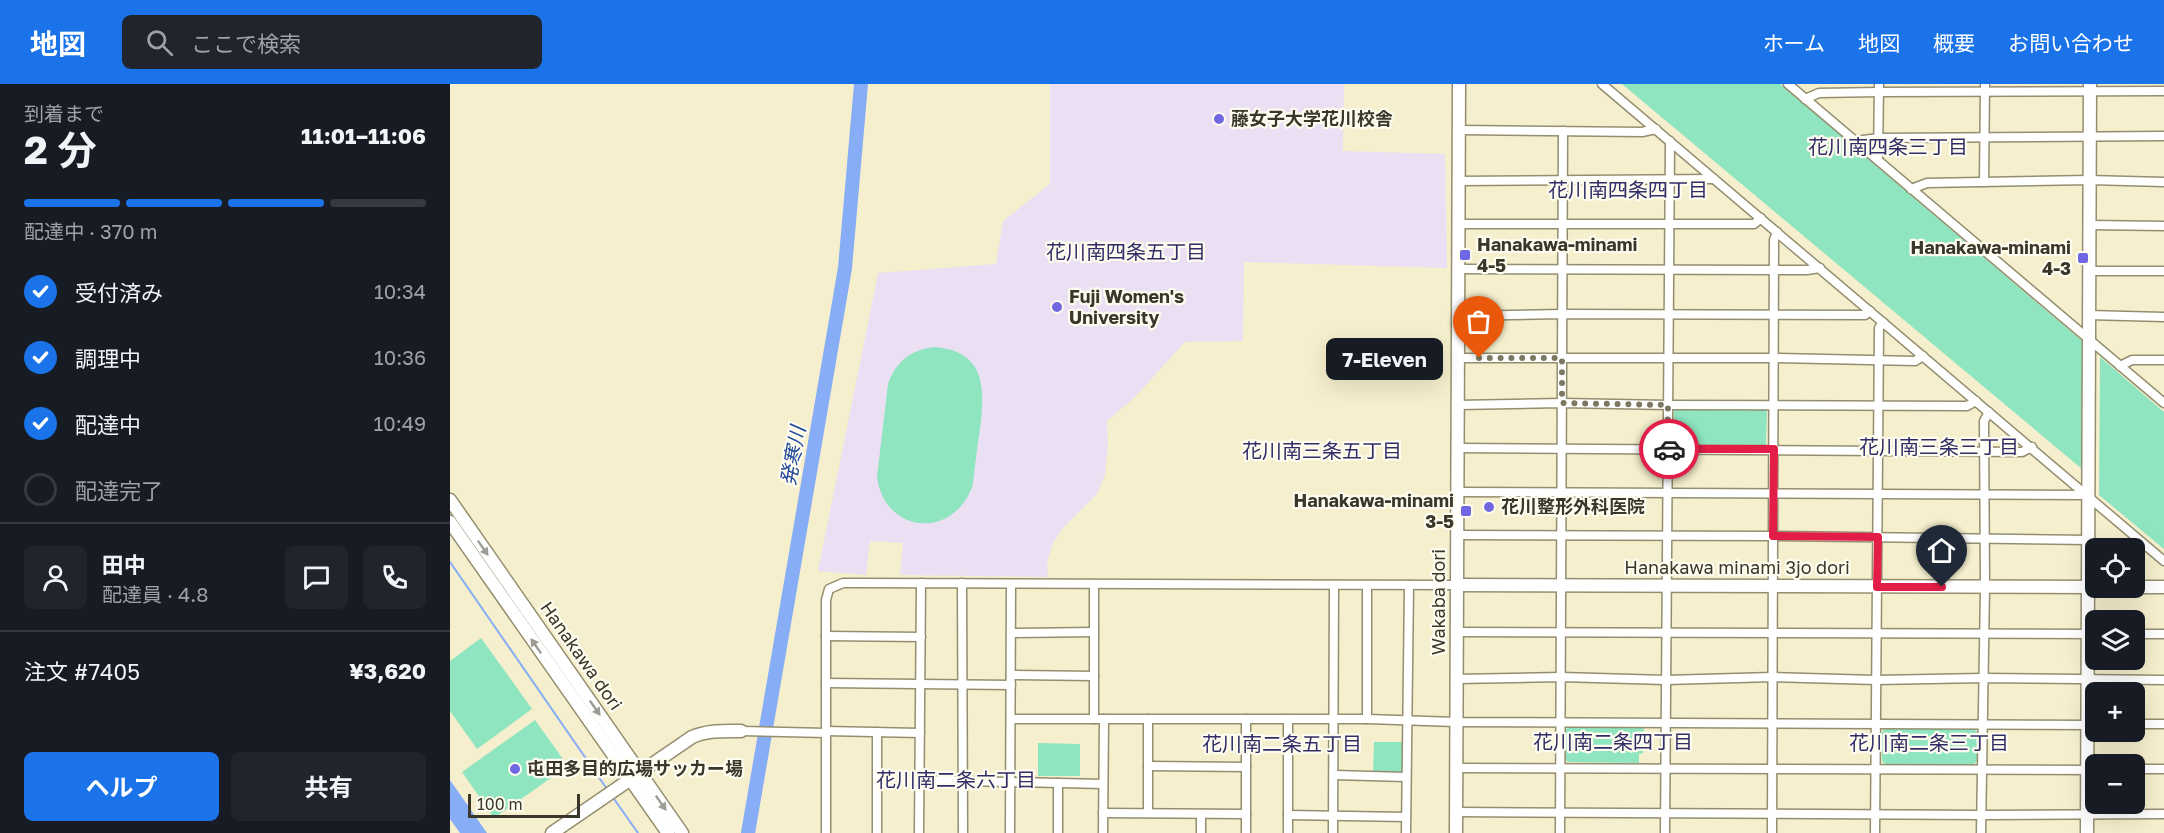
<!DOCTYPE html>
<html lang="ja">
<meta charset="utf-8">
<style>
body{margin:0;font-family:"Golos Text","Noto Sans JP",sans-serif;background:#20242c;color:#f1f3f6;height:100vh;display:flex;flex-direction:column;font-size:22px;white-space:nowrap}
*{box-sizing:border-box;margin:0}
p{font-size:20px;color:#9ea1a6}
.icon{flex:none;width:33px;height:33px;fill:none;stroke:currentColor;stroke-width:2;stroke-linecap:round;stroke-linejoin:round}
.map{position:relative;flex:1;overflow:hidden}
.sheet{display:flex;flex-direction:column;background:#171b24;width:450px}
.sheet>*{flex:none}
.fabs{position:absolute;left:1635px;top:454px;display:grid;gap:12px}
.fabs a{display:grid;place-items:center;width:60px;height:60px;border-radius:9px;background:#171b24;box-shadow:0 6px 24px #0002;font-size:30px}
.scale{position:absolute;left:18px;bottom:15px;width:112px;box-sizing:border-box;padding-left:6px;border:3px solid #3a372a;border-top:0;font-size:16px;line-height:21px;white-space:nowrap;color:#3a372a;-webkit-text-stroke:4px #fefcee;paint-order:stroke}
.pin{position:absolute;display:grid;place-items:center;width:51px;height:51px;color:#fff;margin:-62px -26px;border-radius:50% 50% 50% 0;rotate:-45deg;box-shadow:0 0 6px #0007}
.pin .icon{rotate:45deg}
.courier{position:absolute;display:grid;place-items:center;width:60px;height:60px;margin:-30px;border:4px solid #e11d48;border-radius:50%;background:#fff;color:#222;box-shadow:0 2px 8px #0007}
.bubble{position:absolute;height:42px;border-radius:9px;background:#171b24;box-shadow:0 6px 24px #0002;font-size:20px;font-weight:700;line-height:42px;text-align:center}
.summary em{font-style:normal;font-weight:700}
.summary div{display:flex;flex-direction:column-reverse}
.summary{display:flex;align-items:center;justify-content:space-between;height:102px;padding:0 24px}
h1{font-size:39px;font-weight:700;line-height:45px}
.bar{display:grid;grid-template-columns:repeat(4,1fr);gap:9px 6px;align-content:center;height:72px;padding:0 24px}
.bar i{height:8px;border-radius:4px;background:#363941}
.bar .active{background:#1a73e8}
.bar p{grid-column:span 4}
.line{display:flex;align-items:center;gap:15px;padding:0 24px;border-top:2px solid #363941}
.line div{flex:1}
.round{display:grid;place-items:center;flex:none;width:63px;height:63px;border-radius:9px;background:#20242c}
ol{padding:0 24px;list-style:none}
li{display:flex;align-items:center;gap:18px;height:66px}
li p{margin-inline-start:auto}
li .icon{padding:6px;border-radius:50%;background:#1a73e8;color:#fff;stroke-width:4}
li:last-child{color:#9ea1a6}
li i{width:33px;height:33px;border:3px solid #363941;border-radius:50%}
.cta{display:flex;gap:12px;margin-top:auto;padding:12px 24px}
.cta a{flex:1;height:69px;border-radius:9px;background:#1a73e8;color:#fff;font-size:24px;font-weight:700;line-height:69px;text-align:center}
.cta a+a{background:#20242c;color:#f1f3f6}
header{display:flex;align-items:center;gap:36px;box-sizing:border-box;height:84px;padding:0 30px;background:#1a73e8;color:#fff}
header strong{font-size:28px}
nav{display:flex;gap:33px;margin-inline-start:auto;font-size:21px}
.search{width:420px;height:54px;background:#20242c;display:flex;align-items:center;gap:15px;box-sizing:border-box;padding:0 21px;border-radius:9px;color:#9ea1a6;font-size:22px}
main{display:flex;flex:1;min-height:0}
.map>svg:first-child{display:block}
.education{fill:#ebdff3}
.green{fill:#8ee5bf}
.water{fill:#86adf6}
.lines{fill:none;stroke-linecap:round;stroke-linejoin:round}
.stream{stroke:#86adf6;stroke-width:2}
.river{stroke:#86adf6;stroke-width:14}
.street-casing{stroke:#948e6f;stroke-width:11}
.secondary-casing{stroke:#948e6f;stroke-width:15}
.street{stroke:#fff;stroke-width:8}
.secondary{stroke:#fff;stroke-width:12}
.oneway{fill:#9c9b94}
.done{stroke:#7b7763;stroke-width:6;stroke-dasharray:0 10.8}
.route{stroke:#e11d48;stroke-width:8}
.poi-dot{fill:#7067e2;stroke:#fefcee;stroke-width:2}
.labels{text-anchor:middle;stroke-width:4.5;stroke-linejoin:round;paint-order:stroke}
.poi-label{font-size:18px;font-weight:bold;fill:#3a372a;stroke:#fefcee;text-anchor:start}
.street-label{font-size:18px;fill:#3a372a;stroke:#fefcee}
.neighbourhood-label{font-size:20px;fill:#302d68;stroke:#fefcee}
.water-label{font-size:20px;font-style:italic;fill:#1e479b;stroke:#fefcee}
</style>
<header>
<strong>地図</strong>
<div class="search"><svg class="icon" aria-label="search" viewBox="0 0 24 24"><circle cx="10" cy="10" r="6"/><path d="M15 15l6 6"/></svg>ここで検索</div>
<nav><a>ホーム</a><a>地図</a><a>概要</a><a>お問い合わせ</a></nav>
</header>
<main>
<section class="sheet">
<div class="summary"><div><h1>2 分</h1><p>到着まで</p></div><em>11:01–11:06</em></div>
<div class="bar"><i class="active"></i><i class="active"></i><i class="active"></i><i></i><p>配達中 · 370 m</p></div>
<ol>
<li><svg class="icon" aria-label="check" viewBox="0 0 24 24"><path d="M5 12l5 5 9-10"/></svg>受付済み<p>10:34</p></li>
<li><svg class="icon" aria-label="check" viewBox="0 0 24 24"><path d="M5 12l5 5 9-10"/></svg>調理中<p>10:36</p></li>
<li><svg class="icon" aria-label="check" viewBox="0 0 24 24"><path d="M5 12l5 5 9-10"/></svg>配達中<p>10:49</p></li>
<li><i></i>配達完了</li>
</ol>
<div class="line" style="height:108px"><a class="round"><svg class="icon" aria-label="person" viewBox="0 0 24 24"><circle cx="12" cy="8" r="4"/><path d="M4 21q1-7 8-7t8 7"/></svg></a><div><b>田中</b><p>配達員 · 4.8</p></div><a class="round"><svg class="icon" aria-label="chat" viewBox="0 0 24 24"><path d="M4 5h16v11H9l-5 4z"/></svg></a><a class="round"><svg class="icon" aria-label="phone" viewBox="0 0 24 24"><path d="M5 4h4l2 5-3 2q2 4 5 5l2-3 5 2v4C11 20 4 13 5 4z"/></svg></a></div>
<div class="line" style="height:78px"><div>注文 #7405</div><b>¥3,620</b></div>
<div class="cta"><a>ヘルプ</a><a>共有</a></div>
</section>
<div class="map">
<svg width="1714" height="749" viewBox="0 0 1714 749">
<rect width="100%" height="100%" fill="#f5efcd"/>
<path class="education" d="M600 0H894L893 67 995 70 997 184 794 178 793 257 735 258 685 313 657 337 658 362 655 391 647 410 613 444 603 459 597 479 598 493 450 491 453 459 420 457 416 491 368 487 428 189 546 180 553 137 600 100Z"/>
<g class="green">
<path d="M1172 0H1330L1632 257V385Z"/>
<path d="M484 263C536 267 535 304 530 345 527 363 525 381 523 400 505 456 435 451 427 393L438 300C446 278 460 266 484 263Z"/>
<path d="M1650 273 1714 328V465L1649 411Z"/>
<path d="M1224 325 1317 326 1316 361 1224 360Z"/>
<path d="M31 554 82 625 27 665 0 627V577Z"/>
<path d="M85 636 118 682 44 734 12 688Z"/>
<path d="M1194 642 1193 669 1189 670V679L1118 678 1115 675V646L1119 643Z"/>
<path d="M1435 644 1524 645 1527 648V677L1524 680H1435L1432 677V648Z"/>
<path d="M924 658H954L955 685 951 689H923Z"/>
<path d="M588 659 630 660V692H588Z"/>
</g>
<path class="water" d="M0 696 37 749H10L0 735Z"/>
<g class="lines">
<g class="stream">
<path d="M0 478 157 705"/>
<path d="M162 712 188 749"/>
</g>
<path class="river" d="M298 749 395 184 411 0"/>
<g class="street-casing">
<g id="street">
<path d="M1152 0 1714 477"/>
<path d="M1338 0 1714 319"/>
<path d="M1355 15 1369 9 1429 8 1714 7"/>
<path d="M1009 46 1192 48 1206 45"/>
<path d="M1405 57 1429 54 1714 52"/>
<path d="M1428 76 1429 0"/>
<path d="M1008 97 1264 95"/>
<path d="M1534 98 1535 0"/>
<path d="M1461 105 1477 99 1639 96 1714 98"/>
<path d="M1008 140H1304L1311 134"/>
<path d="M1639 141 1714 142"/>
<path d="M1008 185 1357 186 1370 184"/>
<path d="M1638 187H1714"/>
<path d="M1638 231 1714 233"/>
<path d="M1008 232 1112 230 1415 231 1420 227"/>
<path d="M1008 274H1324L1465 277 1473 272"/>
<path d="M1670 282 1682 276H1714"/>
<path d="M1008 321 1112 319 1218 321 1517 322 1526 317"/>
<path d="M1008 364 1572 368 1582 363"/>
<path d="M1008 408 1638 411"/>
<path d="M1008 451 1323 452 1638 456"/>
<path d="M512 499 513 749"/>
<path d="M644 500V635"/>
<path d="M917 501V635"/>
<path d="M1007 548 1646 550"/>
<path d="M561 549 644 548"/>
<path d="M1684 550H1714"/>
<path d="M376 552 471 553"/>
<path d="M561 591 644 592"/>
<path d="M1006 595 1111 593 1216 596 1323 593 1426 596 1533 594 1714 596"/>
<path d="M376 599 561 601"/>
<path d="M561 635H917L1006 638 1646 641"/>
<path d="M838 635V749"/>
<path d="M1684 640H1714"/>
<path d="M291 647 376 649"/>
<path d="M376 647 470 649"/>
<path d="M698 682 796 683"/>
<path d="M1006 684 1646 686"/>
<path d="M1684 685H1714"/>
<path d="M884 691 956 693"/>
<path d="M470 696 653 700"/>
<path d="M1006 728 1531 731 1714 730"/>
<path d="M653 729 796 730"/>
<path d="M698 729V635"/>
<path d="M838 731 956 733"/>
<path d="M376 749V516L379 505 393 499H405L1008 501"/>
<path d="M427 749V648"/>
<path d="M469 749 471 499"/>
<path d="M560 749 561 500"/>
<path d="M608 749V699"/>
<path d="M653 749 654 635"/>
<path d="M751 749V730"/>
<path d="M796 749V635"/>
<path d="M883 749 884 501"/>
<path d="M956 749 959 501"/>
<path d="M1110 749 1113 47"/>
<path d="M1215 749 1220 57"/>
<path d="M1322 749 1324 156 1327 148"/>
<path d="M1425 749 1429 244 1433 238"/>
<path d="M1531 749 1535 503 1534 337 1539 328"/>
</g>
</g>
<g class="secondary-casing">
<g id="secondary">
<path d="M0 416 232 749"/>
<path d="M0 438 218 749"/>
<path d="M1008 501 1644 503"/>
<path d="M1684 503H1714"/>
<path d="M102 749 242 653C258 646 274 647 291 647"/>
<path d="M1006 749 1009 0"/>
<path d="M1637 749 1640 0"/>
</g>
</g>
<use href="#street" class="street"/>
<use href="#secondary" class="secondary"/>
</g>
<defs><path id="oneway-solid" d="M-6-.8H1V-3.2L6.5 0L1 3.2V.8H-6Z" transform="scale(1.5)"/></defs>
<g class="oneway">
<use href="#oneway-solid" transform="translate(33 464) rotate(55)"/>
<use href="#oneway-solid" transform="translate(86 562) rotate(-125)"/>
<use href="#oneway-solid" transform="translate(145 624) rotate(55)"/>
<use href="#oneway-solid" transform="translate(211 719) rotate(55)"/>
</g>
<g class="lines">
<path class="done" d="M1029 274H1112V319L1218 321 1217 365H1219"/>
<path class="route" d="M1219 365H1324L1323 452 1428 453 1427 503H1492"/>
</g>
<g class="poi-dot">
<circle cx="769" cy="35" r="6"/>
<rect x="1009" y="165" width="12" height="12" rx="3"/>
<rect x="1627" y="168" width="12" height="12" rx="3"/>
<circle cx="607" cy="223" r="6"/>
<circle cx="1039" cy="423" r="6"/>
<rect x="1010" y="421" width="12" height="12" rx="3"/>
<circle cx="65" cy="685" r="6"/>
</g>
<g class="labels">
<g class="poi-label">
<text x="781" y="41">藤女子大学花川校舎</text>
<text x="1027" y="167">Hanakawa-minami<tspan x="1027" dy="21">4-5</tspan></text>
<text x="1621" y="170" text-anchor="end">Hanakawa-minami<tspan x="1621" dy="21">4-3</tspan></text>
<text x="619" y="219">Fuji Women's<tspan x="619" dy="21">University</tspan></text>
<text x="1004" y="423" text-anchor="end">Hanakawa-minami<tspan x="1004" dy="21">3-5</tspan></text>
<text x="1051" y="429">花川整形外科医院</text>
<text x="77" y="691">屯田多目的広場サッカー場</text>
</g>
<g class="street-label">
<text x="1287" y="490">Hanakawa minami 3jo dori</text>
<text transform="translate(989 518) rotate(-90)" y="6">Wakaba dori</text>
<text transform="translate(131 572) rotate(55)" y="6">Hanakawa dori</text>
</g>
<g class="neighbourhood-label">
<text x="1438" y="70">花川南四条三丁目</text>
<text x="1178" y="113">花川南四条四丁目</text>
<text x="676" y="175">花川南四条五丁目</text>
<text x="1489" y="370">花川南三条三丁目</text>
<text x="872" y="374">花川南三条五丁目</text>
<text x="1163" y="665">花川南二条四丁目</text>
<text x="1479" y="666">花川南二条三丁目</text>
<text x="832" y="667">花川南二条五丁目</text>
<text x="506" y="703">花川南二条六丁目</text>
</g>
<g class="water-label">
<text transform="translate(343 372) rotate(-80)" y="7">発寒川</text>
</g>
</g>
</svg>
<div class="fabs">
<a><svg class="icon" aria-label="locate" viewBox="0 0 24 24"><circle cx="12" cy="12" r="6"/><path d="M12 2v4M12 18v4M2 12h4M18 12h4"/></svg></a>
<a><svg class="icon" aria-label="layers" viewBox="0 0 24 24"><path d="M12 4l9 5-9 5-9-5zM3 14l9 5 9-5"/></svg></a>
<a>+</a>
<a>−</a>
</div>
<div class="scale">100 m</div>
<div class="pin" style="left:1029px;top:274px;background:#ea580c"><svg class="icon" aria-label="bag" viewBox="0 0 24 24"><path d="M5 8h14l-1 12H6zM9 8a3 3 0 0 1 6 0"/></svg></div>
<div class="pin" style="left:1492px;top:503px;background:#1f2937"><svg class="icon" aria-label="home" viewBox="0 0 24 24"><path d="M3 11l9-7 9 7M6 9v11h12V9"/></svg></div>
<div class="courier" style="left:1219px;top:365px"><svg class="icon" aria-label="car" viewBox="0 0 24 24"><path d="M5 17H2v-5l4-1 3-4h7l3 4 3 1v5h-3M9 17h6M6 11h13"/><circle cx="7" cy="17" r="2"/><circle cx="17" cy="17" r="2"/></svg></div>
<div class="bubble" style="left:876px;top:254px;width:117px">7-Eleven</div>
</div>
</main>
